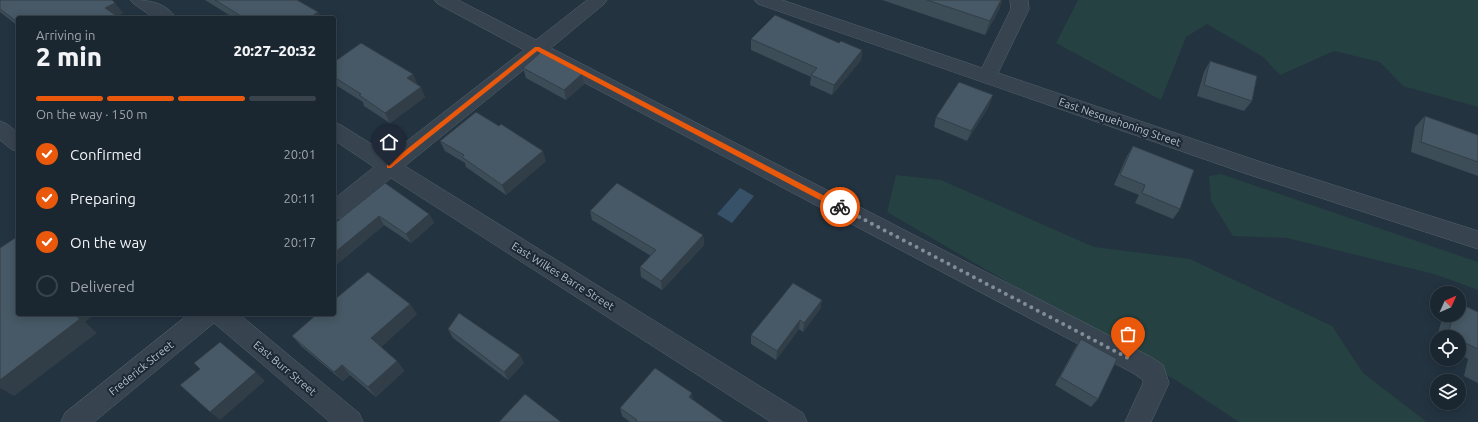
<!DOCTYPE html>
<meta charset="utf-8">
<style>
body{margin:0;font-family:Ubuntu,sans-serif;background:#27323c;color:#f1f3f6;height:100vh;display:flex;flex-direction:column;font-size:15px;white-space:nowrap}
*{box-sizing:border-box;margin:0}
p{font-size:13px;color:#9fa5ab}
.icon{flex:none;width:22px;height:22px;fill:none;stroke:currentColor;stroke-width:2;stroke-linecap:round;stroke-linejoin:round}
.map{position:relative;flex:1;overflow:hidden}
.details{position:absolute;left:16px;top:16px;width:320px;height:300px;display:flex;flex-direction:column;background:#1a2630;border-radius:4px;box-shadow:0 2px 10px #0003,0 0 0 1px #38434c}
.details>*{flex:none}
.needle{width:26px;rotate:45deg}
.fabs{position:absolute;left:1430px;top:286px;display:grid;gap:8px}
.fabs a{display:grid;place-items:center;width:36px;height:36px;border-radius:50%;background:#1a2630;box-shadow:0 2px 10px #0003,0 0 0 1px #38434c;font-size:20px}
.pin{position:absolute;display:grid;place-items:center;width:34px;height:34px;color:#fff;margin:-41px -17px;border-radius:50% 50% 50% 0;rotate:-45deg;box-shadow:0 0 4px #0007}
.pin .icon{rotate:45deg}
.courier{position:absolute;display:grid;place-items:center;width:40px;height:40px;margin:-20px;border:3px solid #ea580c;border-radius:50%;background:#fff;color:#222;box-shadow:0 1px 5px #0007}
.head em{font-style:normal;font-weight:800}
.head div{display:flex;flex-direction:column-reverse}
.head{display:flex;align-items:center;justify-content:space-between;height:68px;padding:0 20px}
h1{font-size:26px;font-weight:800;line-height:30px}
.bar{display:grid;grid-template-columns:repeat(4,1fr);gap:6px 4px;align-content:center;height:48px;padding:0 20px}
.bar i{height:5px;border-radius:3px;background:#38434c}
.bar .selected{background:#ea580c}
.bar p{grid-column:span 4}
ol{padding:0 20px;list-style:none}
li{display:flex;align-items:center;gap:12px;height:44px}
li p{margin-inline-start:auto}
li .icon{padding:4px;border-radius:50%;background:#ea580c;color:#fff;stroke-width:4}
li:last-child{color:#9fa5ab}
li i{width:22px;height:22px;border:2px solid #38434c;border-radius:50%}
.map>svg:first-child{display:block}
.green{fill:#254141}
.water{fill:#365168}
.lines{fill:none;stroke-linecap:round;stroke-linejoin:round}
.minor-casing{stroke:#55626d;stroke-width:1}
.minor{fill:#374450;fill-rule:evenodd}
.wall{fill:#3d4d58}
.shaded-wall{fill:#323e47}
.building{fill:#475966;stroke:#323e47}
.route{fill:#ea580c}
.done{stroke:#818e9a;stroke-width:4;stroke-dasharray:0 7.2}
.labels{text-anchor:middle;stroke-width:4;stroke-linejoin:round;paint-order:stroke}
.street-label{font-size:11px;fill:#b4bfca;stroke:#1c2935}
</style>
<div class="map">
<svg width="1478" height="422" viewBox="0 0 1478 422">
<rect width="100%" height="100%" fill="#233340"/>
<g class="green">
<path d="M1078 0H1478V107L1403 86 1380 62 1334 51 1280 75 1263 57 1207 24 1186 37 1161 100 1056 43Z"/>
<path d="M1221 174 1478 262V290L1434 274 1287 238 1233 236 1211 201 1209 176Z"/>
<path d="M896 175 941 180 1094 247 1190 259 1332 326 1363 373 1427 422H1239L1177 381 887 212Z"/>
</g>
<path class="water" d="M740 188 754 196 732 223 717 214Z"/>
<g class="lines">
<g class="minor-casing">
<g id="minor">
<path d="M131 0C148 0 166 2 176 18H154L134 4Z"/>
<path d="M435 0H458L536 40 587 0H607L604 4 551 48 1151 357 1163 365 1169 383 1151 422H1125L1143 383V380L1133 373 538 58 405 166 803 413 807 422H771L391 178 342 217 334 220V199L374 167 334 140V122L341 125 389 155 524 50 438 4Z"/>
<path d="M755 0H782L982 68 1011 9 1010 0H1028L1029 9 998 73 1261 162 1478 231V249L1247 174 758 4Z"/>
<path d="M0 121 7 124 18 133V152L11 149 0 140Z"/>
<path d="M189 314H239L359 413 363 422H330L214 323 94 422H61L65 413Z"/>
</g>
</g>
<use href="#minor" class="minor"/>
</g>
<g class="wall">
<path d="M0 0 123 13 117 16 18 18V26L0 12Z"/>
<path d="M205 0H297L318 12 321 18H234Z"/>
<path d="M882 0H1002L999 10 985 35Z"/>
<path d="M751 39 839 43 862 50 861 60 832 95 810 85 811 77 751 50Z"/>
<path d="M1210 61 1252 101 1244 111 1197 96 1204 72Z"/>
<path d="M334 62 413 74 417 84 425 97 390 123 364 106 363 102 334 84Z"/>
<path d="M523 68 582 74 584 84 566 100 526 78Z"/>
<path d="M989 106 967 141 934 127 936 117Z"/>
<path d="M1425 116 1478 135V176L1411 152 1415 127Z"/>
<path d="M440 141 546 161 506 195 466 167 465 163 445 151Z"/>
<path d="M1133 146 1180 209 1173 219 1135 203 1139 195 1114 185 1127 156Z"/>
<path d="M385 183 429 214 434 223 411 243 384 225 336 265 334 263V224Z"/>
<path d="M590 211 703 235 704 245 662 290 641 277 640 267 651 256 592 220Z"/>
<path d="M822 300 820 309 803 332 799 329 776 360 751 344V335Z"/>
<path d="M1478 312V383L1464 376 1468 359 1459 354V337H1437L1443 315H1459Z"/>
<path d="M417 314 381 347 397 361 404 371 376 397 350 375 343 381 301 346 292 336Z"/>
<path d="M448 329 524 363 508 380 453 338Z"/>
<path d="M1081 339 1098 399 1091 407 1055 385 1075 348Z"/>
<path d="M692 393V399L724 422H630L622 416 620 408Z"/>
</g>
<g class="shaded-wall">
<path d="M1001 0H1002L999 10 985 35 990 21Z"/>
<path d="M115 3 123 13 113 18 105 8Z"/>
<path d="M318 12 321 18H309Z"/>
<path d="M862 50 861 60 832 95 834 85Z"/>
<path d="M413 74 417 84 407 78Z"/>
<path d="M582 74 584 84 566 100 564 90Z"/>
<path d="M421 87 425 97 390 123 385 113Z"/>
<path d="M993 95 989 106 967 141 971 131Z"/>
<path d="M543 151 546 161 506 195 502 185Z"/>
<path d="M429 214 434 223 411 243 406 234Z"/>
<path d="M379 216 384 225 336 265 334 262V253Z"/>
<path d="M703 235 704 245 662 290 661 281Z"/>
<path d="M822 300 820 309 803 332 804 323Z"/>
<path d="M410 304 417 314 379 349 371 338Z"/>
<path d="M74 314H95L85 322 97 333 14 396 0 388V380Z"/>
<path d="M800 320 799 329 776 360 777 351Z"/>
<path d="M520 355 524 363 508 380 504 372Z"/>
<path d="M397 361 404 371 376 397 368 387Z"/>
<path d="M342 365 350 375 343 381 334 372Z"/>
<path d="M256 372 265 381 220 420 210 412Z"/>
<path d="M692 393 693 401 689 397Z"/>
</g>
<g class="building">
<path d="M0 0H112L115 3 105 8 120 18H18V20L16 21 0 9Z"/>
<path d="M215 0H297L318 12 309 18H244Z"/>
<path d="M927 0H1001L990 21Z"/>
<path d="M775 15 839 43 841 41 862 50 834 85 811 75 817 68 751 39Z"/>
<path d="M361 43 413 74 407 78 421 87 385 113 359 95 361 94 334 77V62Z"/>
<path d="M541 52 582 74 564 90 523 68Z"/>
<path d="M1210 61 1257 76 1252 101 1204 85Z"/>
<path d="M959 82 993 95 971 131 936 117Z"/>
<path d="M476 112 499 126 501 124 543 151 502 185 462 157 464 155 440 141Z"/>
<path d="M1425 116 1478 135V162L1421 142Z"/>
<path d="M1133 146 1194 170 1180 209 1142 193 1145 185 1120 175Z"/>
<path d="M385 183 429 214 406 234 379 216 334 253V224Z"/>
<path d="M617 183 703 235 661 281 640 267 656 250 590 211Z"/>
<path d="M18 236V314H74L80 319 0 380V248Z"/>
<path d="M368 272 410 304 371 338 397 361 368 387 342 365 334 372 292 336 317 314H334V300Z"/>
<path d="M793 283 822 300 804 323 800 320 777 351 751 335Z"/>
<path d="M1459 303 1478 312V349L1459 340V337H1454L1448 334 1453 315H1459Z"/>
<path d="M459 313 520 355 504 372 448 329Z"/>
<path d="M1081 339 1117 359 1098 399 1060 377Z"/>
<path d="M220 342 256 372 210 412 180 385 200 369 194 363Z"/>
<path d="M655 368 692 393 689 397 724 422H635L637 420 620 408Z"/>
<path d="M525 394 561 422H499Z"/>
</g>
<path class="route" d="M535 47H539L842 205V209H837L537 51 391 168H387V165Z"/>
<g class="lines">
<path class="done" d="M840 207 1128 358"/>
</g>
<g class="labels">
<g class="street-label">
<text transform="translate(1120 122) rotate(19)" y="4">East Nesquehoning Street</text>
<text transform="translate(563 276) rotate(32)" y="4">East Wilkes Barre Street</text>
<text transform="translate(141 368) rotate(-39)" y="4">Frederick Street</text>
<text transform="translate(285 368) rotate(40)" y="4">East Burr Street</text>
</g>
</g>
</svg>
<div class="fabs">
<a><svg class="needle" viewBox="-14 -14 28 28"><path d="M0-13l5 13h-10z" fill="#e53935"/><path d="M0 13l5-13h-10z" fill="#9fa5ab"/></svg></a>
<a><svg class="icon" aria-label="locate" viewBox="0 0 24 24"><circle cx="12" cy="12" r="6"/><path d="M12 2v4M12 18v4M2 12h4M18 12h4"/></svg></a>
<a><svg class="icon" aria-label="layers" viewBox="0 0 24 24"><path d="M12 4l9 5-9 5-9-5zM3 14l9 5 9-5"/></svg></a>
</div>
<div class="pin" style="left:1128px;top:358px;background:#ea580c"><svg class="icon" aria-label="bag" viewBox="0 0 24 24"><path d="M5 8h14l-1 12H6zM9 8a3 3 0 0 1 6 0"/></svg></div>
<div class="pin" style="left:389px;top:166px;background:#1f2937"><svg class="icon" aria-label="home" viewBox="0 0 24 24"><path d="M3 11l9-7 9 7M6 9v11h12V9"/></svg></div>
<div class="courier" style="left:840px;top:207px"><svg class="icon" aria-label="bike" viewBox="0 0 24 24"><circle cx="6" cy="16" r="4"/><circle cx="18" cy="16" r="4"/><path d="M6 16l4-8h5l3 8M10 8l3 8H6M13 5h3"/></svg></div>
<section class="details">
<div class="head"><div><h1>2 min</h1><p>Arriving in</p></div><em>20:27–20:32</em></div>
<div class="bar"><i class="selected"></i><i class="selected"></i><i class="selected"></i><i></i><p>On the way · 150 m</p></div>
<ol>
<li><svg class="icon" aria-label="check" viewBox="0 0 24 24"><path d="M5 12l5 5 9-10"/></svg>Confirmed<p>20:01</p></li>
<li><svg class="icon" aria-label="check" viewBox="0 0 24 24"><path d="M5 12l5 5 9-10"/></svg>Preparing<p>20:11</p></li>
<li><svg class="icon" aria-label="check" viewBox="0 0 24 24"><path d="M5 12l5 5 9-10"/></svg>On the way<p>20:17</p></li>
<li><i></i>Delivered</li>
</ol>
</section>
</div>
